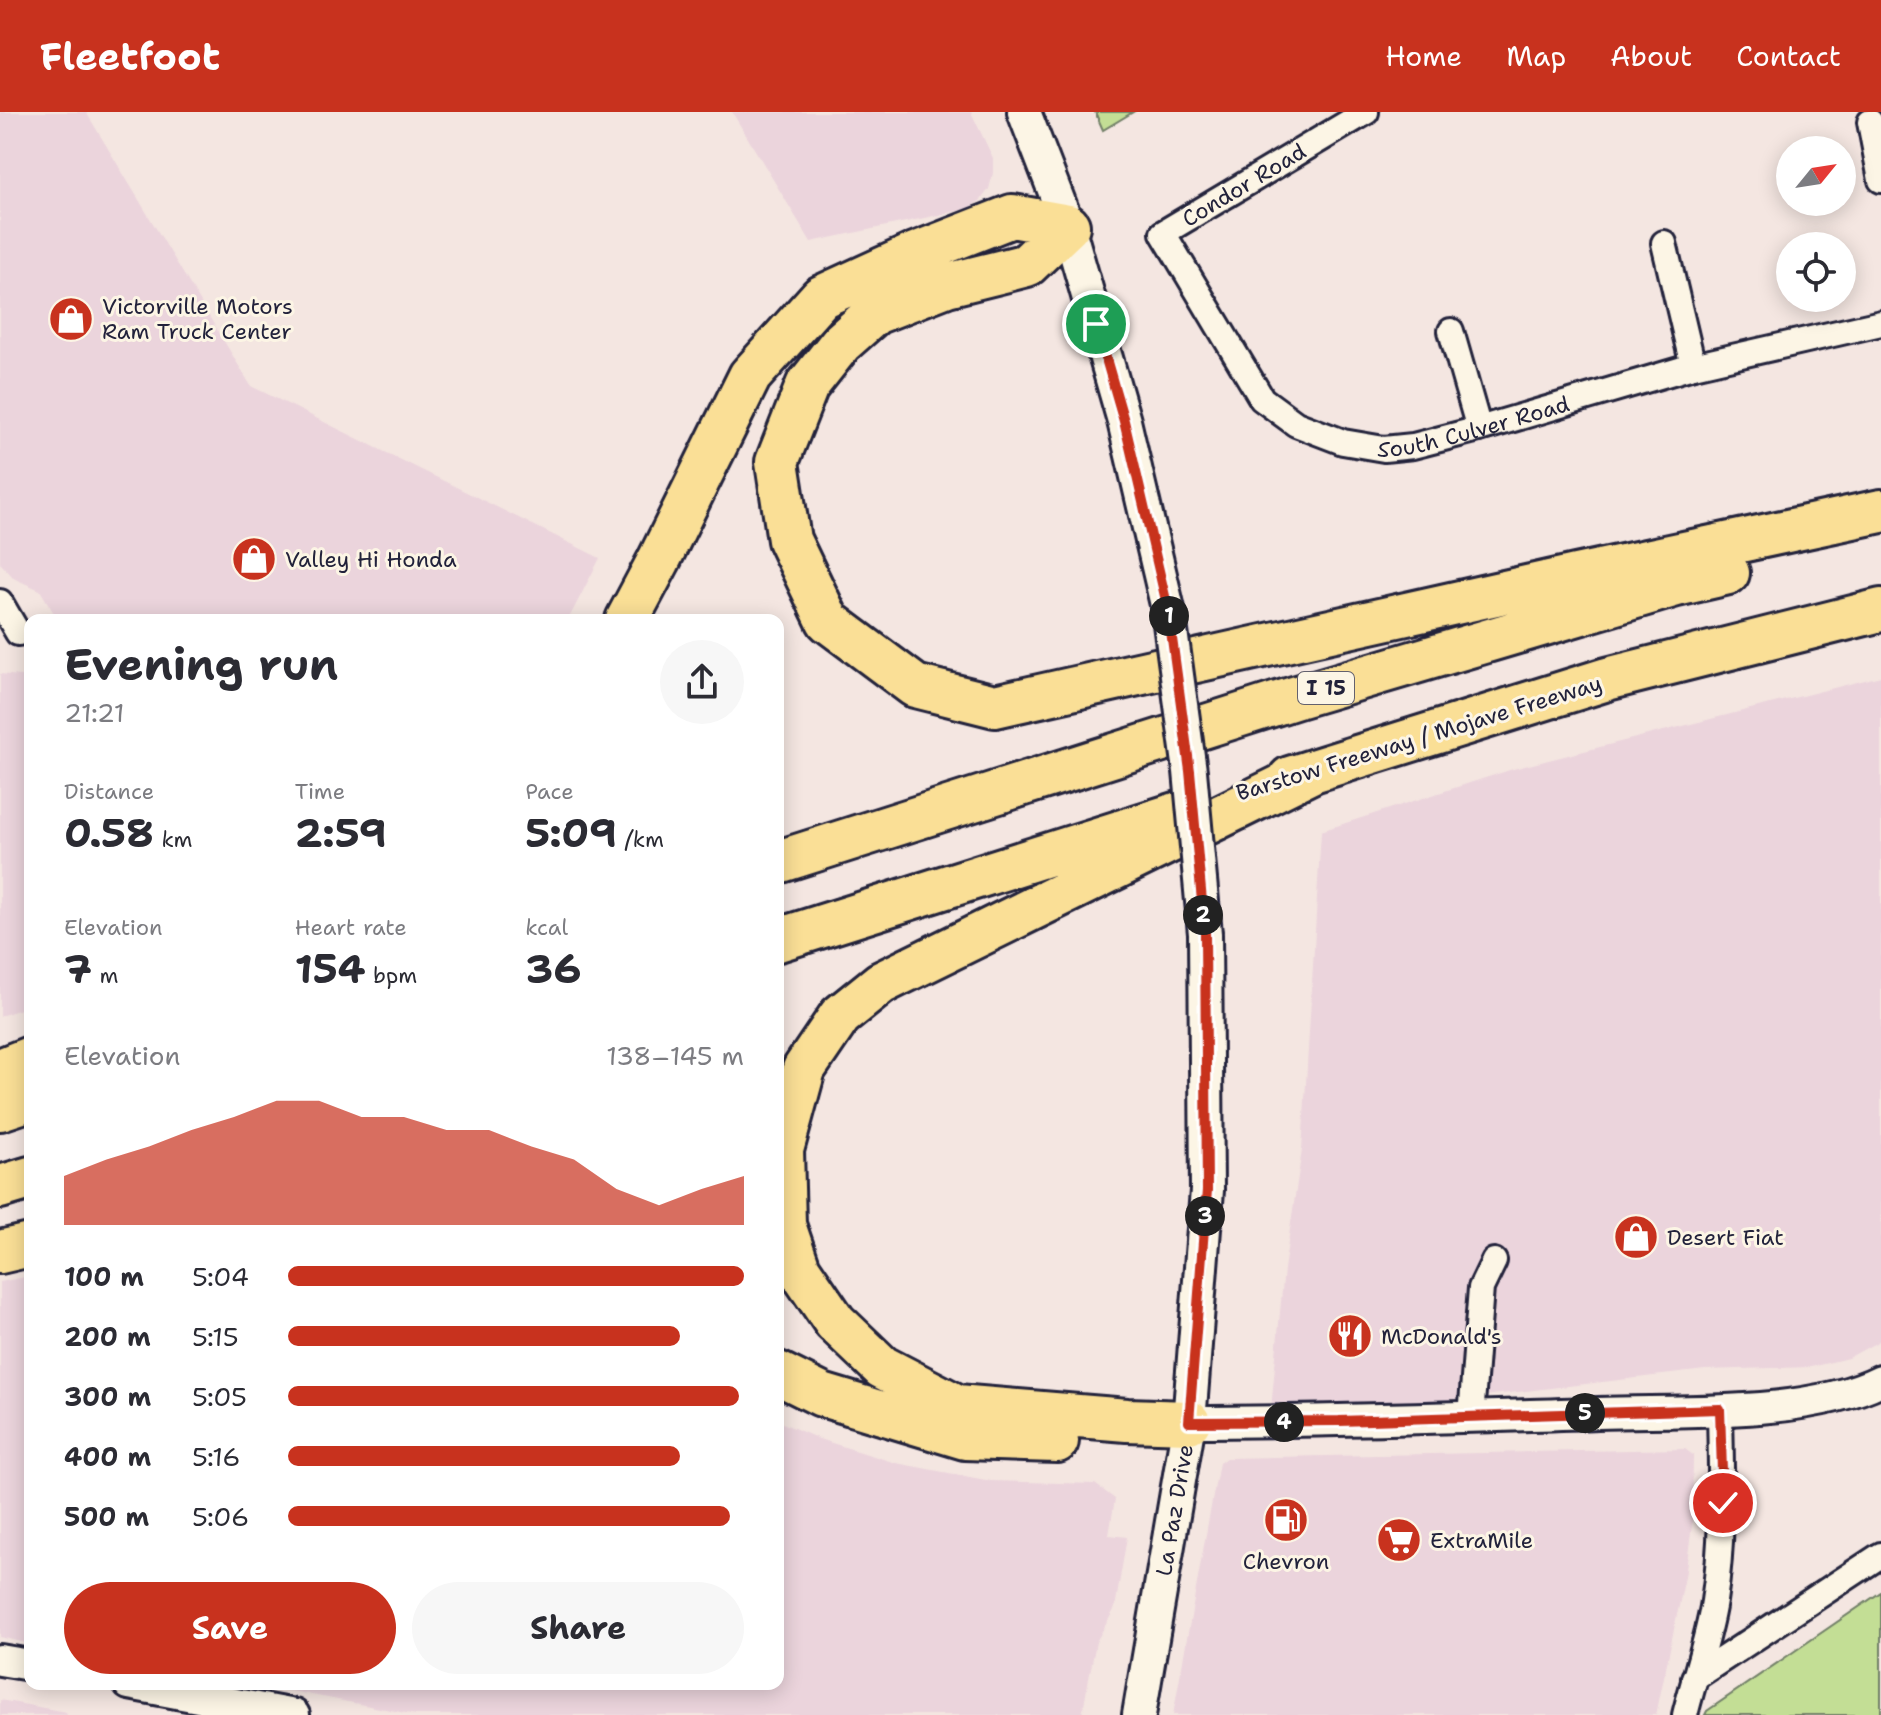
<!DOCTYPE html>
<html lang="en">
<head>
<meta charset="utf-8">
<style>
	:root { --surface:#fff; --page:#f7f7f7; --text:#2b2b33; --muted:#7c7c81; --accent:#c8321e }
	body { margin:0; font-family:"Shantell Sans",sans-serif; background:var(--page); color:var(--text); height:100vh; display:flex; flex-direction:column; font-size:30px; white-space:nowrap }
	* { box-sizing:border-box; margin:0 }
	p { font-size:26px; color:var(--muted) }
	.icon { flex:none; width:44px; height:44px; fill:none; stroke:currentColor; stroke-width:2; stroke-linecap:round; stroke-linejoin:round }
	.map { position:relative; flex:1; overflow:hidden }
	.sheet { position:absolute; left:24px; top:502px; width:760px; height:1076px; display:flex; flex-direction:column; background:var(--surface); border-radius:16px; box-shadow:0 4px 20px #0003 }
	.sheet>* { flex:none }
	.needle { width:52px; rotate:60deg }
	.fabs { position:absolute; left:1776px; top:24px; display:grid; gap:16px }
	.fabs a { display:grid; place-items:center; width:80px; height:80px; border-radius:50%; background:var(--surface); box-shadow:0 4px 20px #0003; font-size:40px }
	.pin { position:absolute; display:grid; place-items:center; width:68px; height:68px; color:#fff; margin:-34px; border:4px solid #fff; border-radius:50%; box-shadow:0 2px 8px #0007 }
	.km { position:absolute; width:40px; height:40px; margin:-20px; border-radius:50%; background:#222; color:#fff; font-size:22px; line-height:40px; text-align:center }
	.round { display:grid; place-items:center; flex:none; width:84px; height:84px; border-radius:42px; background:var(--page) }
	.headline { display:flex; align-items:center; justify-content:space-between; height:136px; padding:0 40px }
	h1 { font-size:44px; font-weight:700; line-height:60px }
	.metrics { display:grid; grid-template-columns:repeat(3,1fr); gap:12px; height:136px; padding:8px 40px }
	.metrics div { display:grid; align-content:center }
	.metrics b { font-size:40px; font-weight:700 }
	.metrics small { font-size:22px; font-weight:400 }
	.metrics p { font-size:22px }
	.chart { height:224px; padding:16px 40px }
	.chart p { display:flex; justify-content:space-between }
	.chart svg { width:100%; height:144px; margin-top:8px; fill:var(--accent); opacity:.7 }
	.action { display:flex; gap:16px; margin-top:auto; padding:16px 40px }
	.action a { flex:1; height:92px; border-radius:48px; background:var(--accent); color:#fff; font-size:32px; font-weight:700; line-height:92px; text-align:center }
	.action a+a { background:var(--page); color:var(--text) }
	ul { padding:0 40px; list-style:none; font-size:26px }
	li { display:grid; grid-template-columns:128px 96px 1fr; align-items:center; height:60px }
	li i { height:20px; border-radius:10px; background:var(--accent) }
	header { display:flex; align-items:center; gap:48px; box-sizing:border-box; height:112px; padding:0 40px; background:var(--accent); color:#fff }
	header strong { font-size:38px }
	nav { display:flex; gap:44px; margin-inline-start:auto; font-size:28px }
	.map>svg:first-child { display:block }
	.built { fill:#ebd4dc }
	.green { fill:#c3de95; stroke:#728068; stroke-width:2 }
	.lines { fill:none; stroke-linecap:round; stroke-linejoin:round }
	.minor-casing { stroke:#22223b; stroke-width:30 }
	.tertiary-casing { stroke:#22223b; stroke-width:36 }
	.secondary-casing { stroke:#22223b; stroke-width:38 }
	.motorway-casing { stroke:#22223b; stroke-width:48 }
	.minor { stroke:#fcf5e5; stroke-width:24 }
	.tertiary { stroke:#fcf5e5; stroke-width:30 }
	.secondary { stroke:#fcf5e5; stroke-width:32 }
	.motorway { stroke:#fadf96; stroke-width:42 }
	.secondary-bridge-casing { stroke:#22223b; stroke-width:38; stroke-linecap:butt }
	.secondary-bridge { stroke:#fcf5e5; stroke-width:32 }
	.route-casing { stroke:#fff; stroke-width:16 }
	.route { stroke:#c8321e; stroke-width:10 }
	.labels { text-anchor:middle; dominant-baseline:central; stroke-width:6; stroke-linejoin:round; paint-order:stroke }
	.shield { fill:#fcf5e5; stroke:#63616e; stroke-width:2 }
	.shield-label { font-size:20px; font-weight:bold; fill:#22223b }
	.street-label { font-size:22px; fill:#22223b; stroke:#fcf5e5 }
	.poi-label { font-size:22px; fill:#22223b; stroke:#fcf5e5; text-anchor:start }
</style>
</head>
<body>
<header>
<strong>Fleetfoot</strong>
<nav><a>Home</a><a>Map</a><a>About</a><a>Contact</a></nav>
</header>
<div class="map">
<svg width="1881" height="1603" viewBox="0 0 1881 1603">
	<rect width="100%" height="100%" fill="#f4e6e1"/>
	<filter id="ink" filterUnits="userSpaceOnUse"><feTurbulence type="fractalNoise" baseFrequency=".0125" numOctaves="2"/><feDisplacementMap in="SourceGraphic" scale="16" xChannelSelector="R" yChannelSelector="G"/><feConvolveMatrix kernelMatrix="1 2 1 2 8 2 1 2 1" color-interpolation-filters="sRGB"/></filter>
	<g filter="url(#ink)">
		<path class="built" d="M0,0H86L251,274L600,446L568,508H58L40,478L15,467L0,451Z
			M732,0H971L993,46V61L989,77L980,89L967,97L811,130Z
			M0,562L30,565V894L0,904Z
			M1881,564V1228L1848,1246L1811,1255L1705,1258L1450,1288L1271,1297L1284,1157L1302,1038L1321,719L1513,657Z
			M30,1164V1532L0,1525V1170Z
			M778,1309L819,1327L896,1351L991,1369L1095,1372L1115,1387L1109,1423L1127,1425L1115,1496L1096,1530L1082,1603H416L255,1572H778Z
			M1685,1337L1693,1343L1692,1414L1685,1465L1656,1603H1173L1219,1351L1226,1346Z
			M0,1588L66,1600L67,1603H0Z"/>
		<path class="green" d="M1095,0H1133L1103,18Z
			M1881,1480V1603H1705L1707,1599Z"/>
		<g class="lines">
			<g class="minor-casing">
				<g id="minor">
					<path id="s1" d="M1366,0L1163,121L1262,287L1296,312L1343,330L1384,337L1413,334L1479,317L1693,254L1881,211"/>
					<path d="M1870,10L1881,68"/>
					<path d="M1664,131L1693,254"/>
					<path d="M1451,219L1479,317"/>
					<path d="M0,490L18,521"/>
					<path d="M1471,1305L1481,1176L1494,1149"/>
					<path d="M1694,1566L1881,1443"/>
					<path d="M1685,1603C1694,1566 1708,1527 1714,1489C1724,1425 1721,1362 1720,1297"/>
				</g>
			</g>
			<g class="tertiary-casing">
				<path id="tertiary" d="M1189,1310C1326,1310 1462,1305 1598,1301C1682,1298 1807,1305 1881,1268
					M0,1548L30,1553
					M129,1572L294,1603"/>
			</g>
			<g class="secondary-casing">
				<g id="secondary">
					<path d="M1024,0L1068,114L1124,309L1168,497"/>
					<path id="s2" d="M1139,1603L1189,1310L1207,1078L1205,822"/>
				</g>
			</g>
			<g class="motorway-casing">
				<path id="motorway" d="M1068,114L1027,153L947,173L875,201L841,231L807,274L777,350L789,428L828,509L915,574L995,594L1576,464L1881,399
					M627,508L659,448L750,264L821,185L915,142L1012,104L1068,114
					M1290,666L1607,567L1881,498
					M778,750L1294,586L1676,473L1728,461
					M778,828L1189,698
					M0,958L30,946
					M0,997L30,987
					M0,1075L30,1066
					M0,1140L30,1133
					M778,1261L822,1283L965,1326L1057,1329
					M1189,1310L1127,1308L957,1294L882,1255L835,1210L799,1157L784,1113L782,1038L804,957L840,904L881,871L1315,658"/>
			</g>
			<use href="#minor" class="minor"/>
			<use href="#tertiary" class="tertiary"/>
			<use href="#secondary" class="secondary"/>
			<use href="#motorway" class="motorway"/>
			<g class="secondary-bridge-casing">
				<path id="secondary-bridge" d="M1168,497L1190,659L1205,822"/>
			</g>
			<use href="#secondary-bridge" class="secondary-bridge"/>
		</g>
	</g>
	<g class="lines" filter="url(#ink)">
		<g class="route-casing">
			<path id="route" d="M1096,212L1124,309L1168,497L1190,659L1205,822L1207,1078L1189,1310L1339,1309L1720,1297L1723,1391"/>
		</g>
		<use href="#route" class="route"/>
	</g>
	<defs>
		<g id="shop-disc" transform="scale(2.3)"><circle r="9.5" fill="#c8321e" stroke="#fcf5e5"/><path d="M-5-2.5h2.3a2.7 3.5 0 0 1 5.4 0H5L5.5 6h-11ZM-1.5-2.5h3a1.5 2.3 0 0 0-3 0Z" fill="#fff"/></g>
		<g id="restaurant-disc" transform="scale(2.3)"><circle r="9.5" fill="#c8321e" stroke="#fcf5e5"/><path d="M-5-6h1v4h1v-4h1v4h1v-4h1v5L-1.5 .5V6h-2V.5L-5-1ZM5-6V6H3V1.5H1.5Q1.5-4 5-6Z" fill="#fff"/></g>
		<g id="fuel-disc" transform="scale(2.3)"><circle r="9.5" fill="#c8321e" stroke="#fcf5e5"/><path d="M-5.5-6h7V0h2V4h1.3V-2.5L3-4.5l.8-.8L6-3V5H2.5V1h-1V6h-7ZM-4.2-4.7v3.2H.2V-4.7Z" fill="#fff"/></g>
		<g id="supermarket-disc" transform="scale(2.3)"><circle r="9.5" fill="#c8321e" stroke="#fcf5e5"/><path d="M-6-5.5h2.5l.6 2H6L4.5 2H-2.5L-4.4-4H-6ZM-1.5 3.2a1.3 1.3 0 1 0 .1 0ZM3 3.2a1.3 1.3 0 1 0 .1 0Z" fill="#fff"/></g>
	</defs>
	<g fill-rule="evenodd">
		<use href="#shop-disc" x="71" y="207"/>
		<use href="#shop-disc" x="254" y="447"/>
		<use href="#shop-disc" x="1636" y="1125"/>
		<use href="#restaurant-disc" x="1350" y="1224"/>
		<use href="#fuel-disc" x="1286" y="1408"/>
		<use href="#supermarket-disc" x="1399" y="1428"/>
	</g>
	<g class="labels">
		<rect class="shield" x="1298" y="560" width="56" height="32" rx="6"/>
		<g class="shield-label">
			<text x="1326" y="576">I 15</text>
		</g>
		<g class="street-label">
			<text transform="translate(1244 73) rotate(-31)">Condor Road</text>
			<text stroke="none"><textPath href="#s1" startOffset="656">South Culver Road</textPath></text>
			<text transform="translate(1419 626) rotate(-17)">Barstow Freeway / Mojave Freeway</text>
			<text stroke="none"><textPath href="#s2" startOffset="208">La Paz Drive</textPath></text>
		</g>
		<g class="poi-label">
			<text x="102" y="194">Victorville Motors<tspan x="102" dy="25">Ram Truck Center</tspan></text>
			<text x="285" y="447">Valley Hi Honda</text>
			<text x="1667" y="1125">Desert Fiat</text>
			<text x="1381" y="1224">McDonald's</text>
			<text x="1430" y="1428">ExtraMile</text>
			<text x="1286" y="1449" text-anchor="middle">Chevron</text>
		</g>
	</g>
</svg>
<div class="fabs">
<a><svg class="needle" viewBox="-14 -14 28 28"><path d="M0-13l5 13h-10z" fill="#e53935"/><path d="M0 13l5-13h-10z" fill="#7c7c81"/></svg></a>
<a><svg class="icon" aria-label="locate" viewBox="0 0 24 24"><circle cx="12" cy="12" r="6"/><path d="M12 2v4M12 18v4M2 12h4M18 12h4"/></svg></a>
</div>
<div class="pin" style="left:1096px;top:212px;background:#1e9e55"><svg class="icon" aria-label="arrive" viewBox="0 0 24 24"><path d="M6 21V4h12l-3 4 3 4H6"/></svg></div>
<div class="pin" style="left:1723px;top:1391px;background:#d93025"><svg class="icon" aria-label="check" viewBox="0 0 24 24"><path d="M5 12l5 5 9-10"/></svg></div>
<b class="km" style="left:1169px;top:504px">1</b>
<b class="km" style="left:1203px;top:803px">2</b>
<b class="km" style="left:1205px;top:1104px">3</b>
<b class="km" style="left:1284px;top:1310px">4</b>
<b class="km" style="left:1585px;top:1301px">5</b>
<section class="sheet">
<div class="headline"><div><h1>Evening run</h1><p>21:21</p></div><a class="round"><svg class="icon" aria-label="share" viewBox="0 0 24 24"><path d="M12 15V3M7 8l5-5 5 5M5 13v7h14v-7"/></svg></a></div>
<div class="metrics">
<div><p>Distance</p><b>0.58<small> km</small></b></div>
<div><p>Time</p><b>2:59</b></div>
<div><p>Pace</p><b>5:09<small> /km</small></b></div>
</div>
<div class="metrics">
<div><p>Elevation</p><b>7<small> m</small></b></div>
<div><p>Heart rate</p><b>154<small> bpm</small></b></div>
<div><p>kcal</p><b>36</b></div>
</div>
<div class="chart"><p><span>Elevation</span>138–145 m</p>
<svg viewBox="0 0 160 44" preserveAspectRatio="none"><path d="M0 44V29L10 24L20 20L30 15L40 11L50 6L60 6L70 11L80 11L90 15L100 15L110 20L120 24L130 33L140 38L150 33L160 29V44z"/></svg>
</div>
<ul>
<li><b>100 m</b>5:04<i style="width:100%"></i></li>
<li><b>200 m</b>5:15<i style="width:86%"></i></li>
<li><b>300 m</b>5:05<i style="width:99%"></i></li>
<li><b>400 m</b>5:16<i style="width:86%"></i></li>
<li><b>500 m</b>5:06<i style="width:97%"></i></li>
</ul>
<div class="action"><a>Save</a><a>Share</a></div>
</section>
</div>
</body>
</html>
